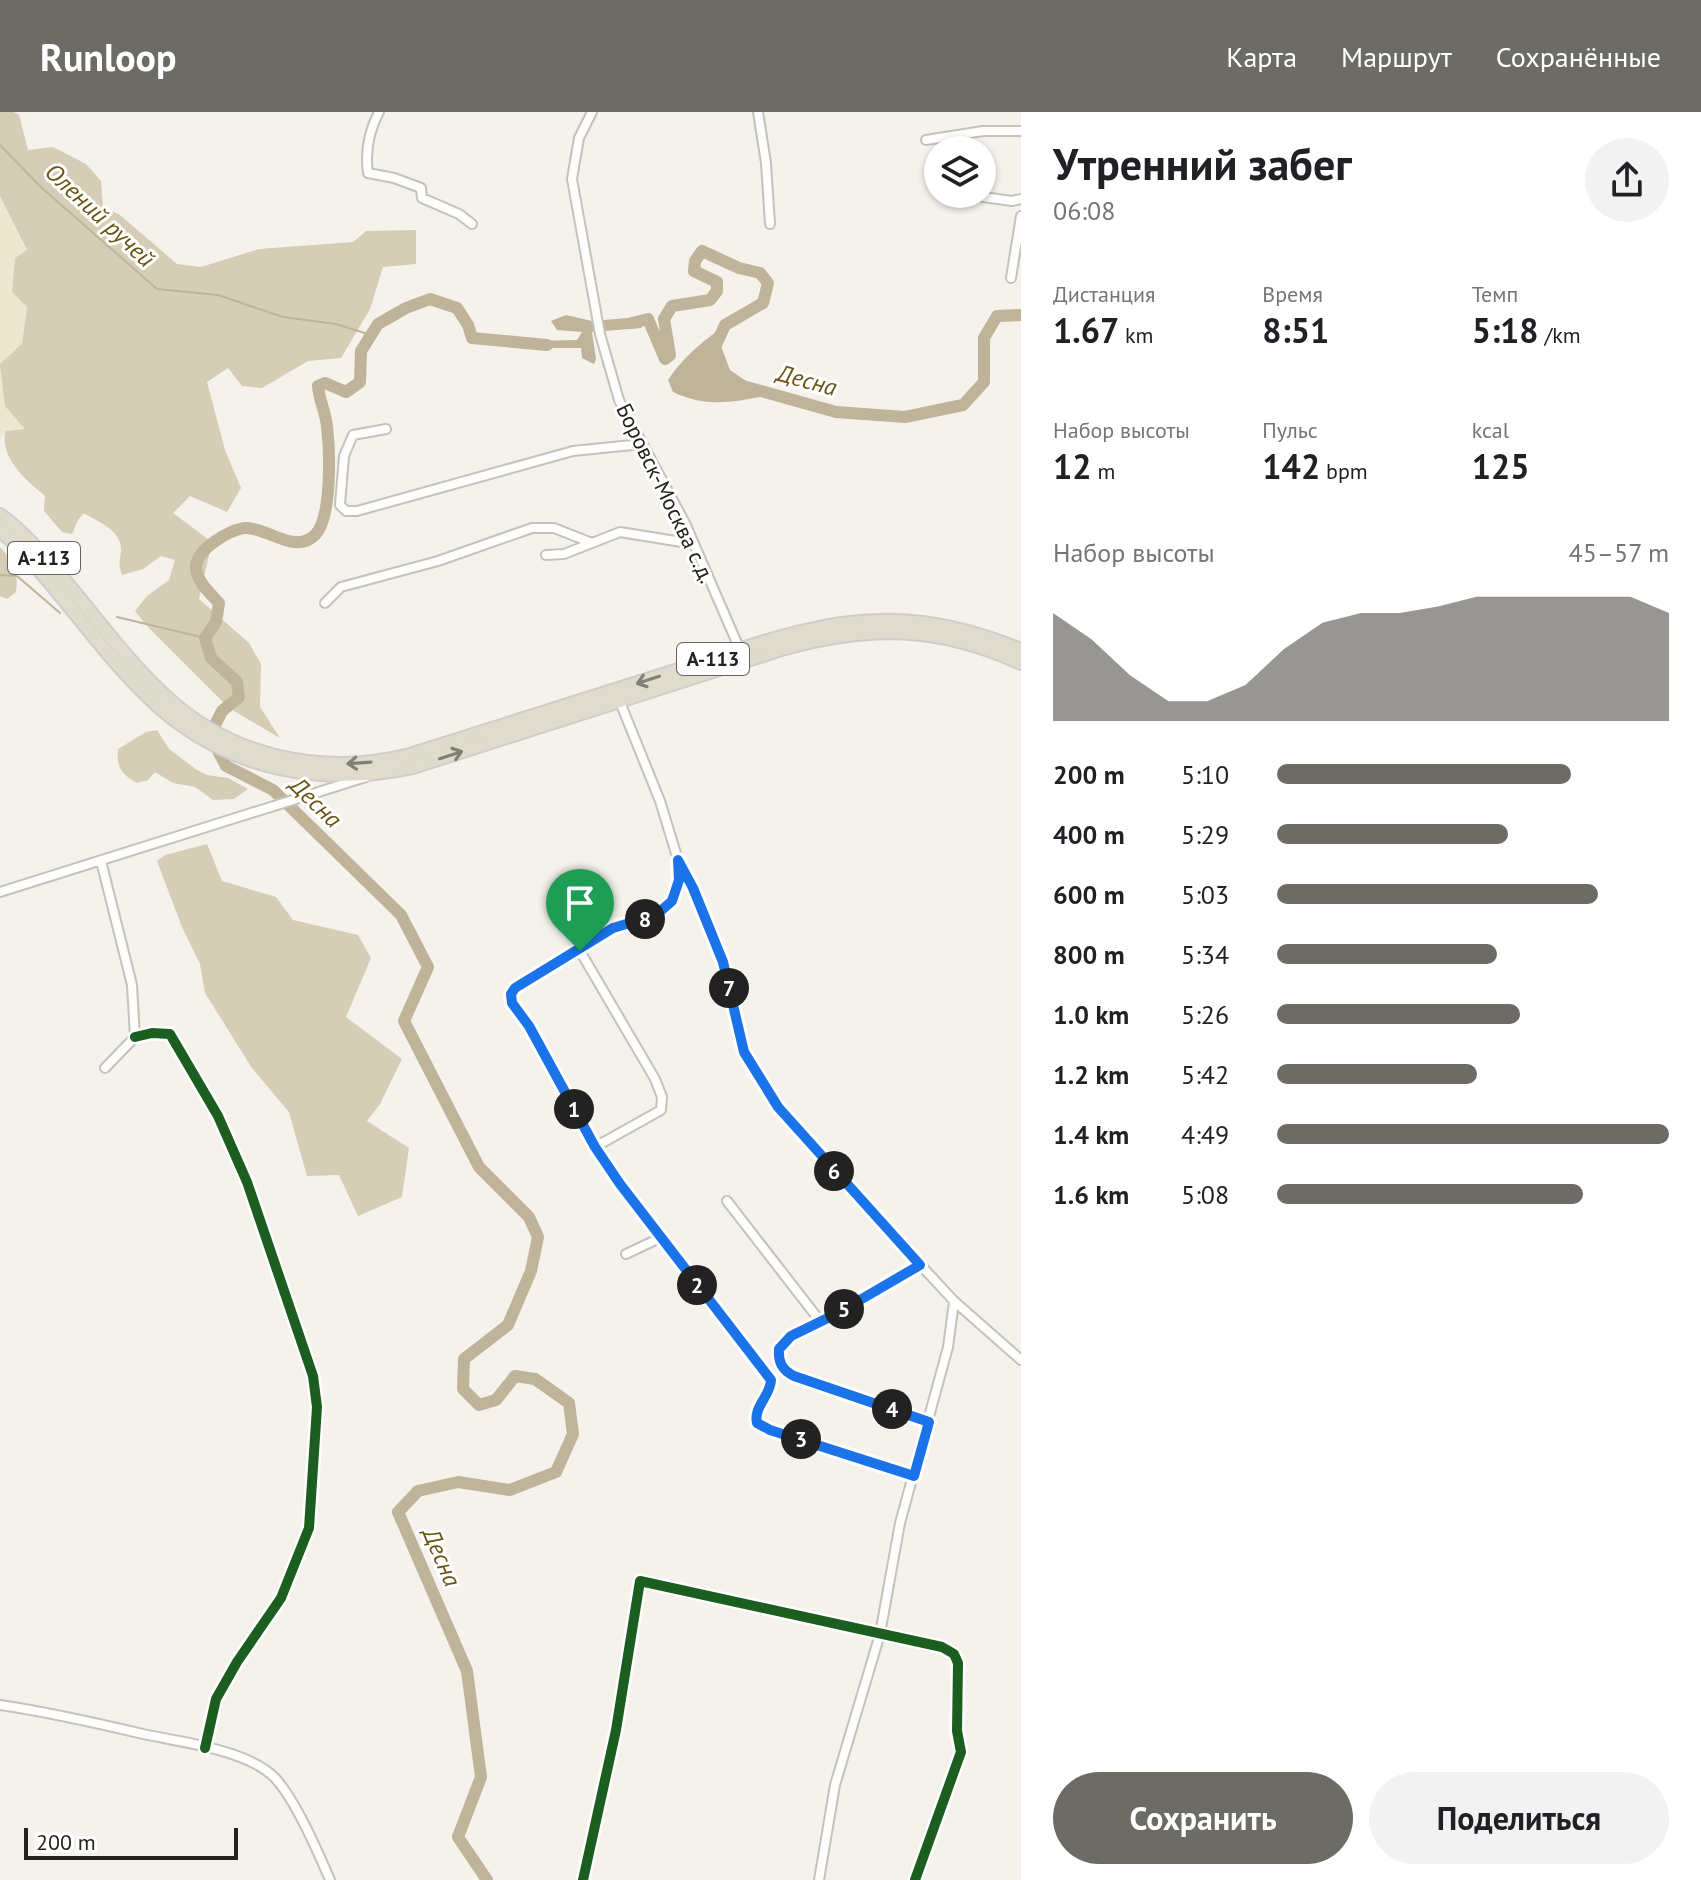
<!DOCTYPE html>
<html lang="ru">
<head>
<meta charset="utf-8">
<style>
	:root { --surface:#fff; --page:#f2f2f2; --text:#202124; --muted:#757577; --accent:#6c6b65 }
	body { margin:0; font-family:"PT Sans",sans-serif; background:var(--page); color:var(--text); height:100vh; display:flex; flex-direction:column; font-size:30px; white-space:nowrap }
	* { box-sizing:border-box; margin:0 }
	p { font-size:26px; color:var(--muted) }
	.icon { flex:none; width:44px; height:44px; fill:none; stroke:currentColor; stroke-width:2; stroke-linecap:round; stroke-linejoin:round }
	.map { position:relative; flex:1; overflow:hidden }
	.sheet { display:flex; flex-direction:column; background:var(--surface); width:680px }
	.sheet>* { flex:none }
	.fabs { position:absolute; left:924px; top:24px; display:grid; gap:16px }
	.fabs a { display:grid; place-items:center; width:72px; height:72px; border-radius:50%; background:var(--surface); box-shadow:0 2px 6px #0004; font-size:40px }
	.scale { position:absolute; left:24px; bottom:20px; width:214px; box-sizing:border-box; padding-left:8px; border:4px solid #23221d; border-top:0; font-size:22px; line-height:28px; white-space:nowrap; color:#23221d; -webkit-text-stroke:6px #fff; paint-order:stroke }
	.pin { position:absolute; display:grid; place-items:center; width:68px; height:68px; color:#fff; margin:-82px -34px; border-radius:50% 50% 50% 0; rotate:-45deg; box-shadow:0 0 8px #0007 }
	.pin .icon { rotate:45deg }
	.km { position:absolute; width:40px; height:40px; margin:-20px; border-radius:50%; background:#222; color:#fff; font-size:22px; line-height:40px; text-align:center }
	.round { display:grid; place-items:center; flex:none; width:84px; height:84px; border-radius:42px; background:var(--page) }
	.head { display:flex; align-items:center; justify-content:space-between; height:136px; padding:0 32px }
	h1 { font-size:44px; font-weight:800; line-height:60px }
	.metrics { display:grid; grid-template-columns:repeat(3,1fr); gap:12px; height:136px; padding:8px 32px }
	.metrics div { display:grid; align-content:center }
	.metrics b { font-size:34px; font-weight:800 }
	.metrics small { font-size:22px; font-weight:400 }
	.metrics p { font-size:22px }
	.chart { height:224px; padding:16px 32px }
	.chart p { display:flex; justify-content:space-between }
	.chart svg { width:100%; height:144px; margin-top:8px; fill:var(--accent); opacity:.7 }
	.button { display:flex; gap:16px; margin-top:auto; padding:16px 32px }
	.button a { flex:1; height:92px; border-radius:48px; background:var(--accent); color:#fff; font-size:32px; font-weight:800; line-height:92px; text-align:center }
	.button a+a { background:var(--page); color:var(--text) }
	ul { padding:0 32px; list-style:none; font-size:26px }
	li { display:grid; grid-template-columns:128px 96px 1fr; align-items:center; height:60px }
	li i { height:20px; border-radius:10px; background:var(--accent) }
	header { display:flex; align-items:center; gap:48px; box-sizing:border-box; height:112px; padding:0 40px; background:var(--accent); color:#fff }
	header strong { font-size:38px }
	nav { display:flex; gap:44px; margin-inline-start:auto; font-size:28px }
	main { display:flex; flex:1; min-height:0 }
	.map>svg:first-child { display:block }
	.green { fill:#eee6ce }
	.forest { fill:#d5cdb5 }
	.water { fill:#bfb499 }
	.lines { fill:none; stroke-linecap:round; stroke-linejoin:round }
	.stream { stroke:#bfb499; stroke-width:2 }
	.river { stroke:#bfb499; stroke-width:12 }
	.minor-casing { stroke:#c3c2bc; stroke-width:12 }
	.highway-casing { stroke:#cfcecb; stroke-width:16 }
	.minor { stroke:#fdfdfc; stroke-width:8 }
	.highway { stroke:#e0dccd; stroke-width:12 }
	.cycleway-casing { stroke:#fff; stroke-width:15 }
	.cycleway { stroke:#1b5e20; stroke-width:10 }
	.oneway { stroke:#827f75 }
	.route-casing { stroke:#fff; stroke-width:16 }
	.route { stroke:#1a73e8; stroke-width:10 }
	.labels { text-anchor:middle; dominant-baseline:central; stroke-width:6; stroke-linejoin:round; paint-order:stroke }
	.shield { fill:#fff; stroke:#656461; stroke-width:2 }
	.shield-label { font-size:20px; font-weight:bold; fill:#23221d }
	.street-label { font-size:22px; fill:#23221d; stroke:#fff }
	.water-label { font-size:24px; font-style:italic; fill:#685414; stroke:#fff }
</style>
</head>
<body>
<header>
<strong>Runloop</strong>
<nav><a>Карта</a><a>Маршрут</a><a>Сохранённые</a></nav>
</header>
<main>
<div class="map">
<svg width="1021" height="1768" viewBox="0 0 1021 1768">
	<rect width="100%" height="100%" fill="#f4f2eb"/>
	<path class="green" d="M0,84L27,139L15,146L12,179L27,195L22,232L25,317L5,319L0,327Z"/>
	<path class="forest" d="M0,0H14L19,3L28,38L53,35L86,52L101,69L103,95L120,103L177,152L201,155L259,137L353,130L366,119L416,118V152L383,155L370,197L341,246L308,249L262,276L242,274L228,256L207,270L225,338L241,376L227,400L190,384L173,401L212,430L199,487L249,531L261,552L260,595L280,626L229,596L147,514L135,499L147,484L169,468L175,448L161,444L143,457L122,463C117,447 121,450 121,437C121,418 98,410 84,401L78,408L72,422L62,420L44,399L45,384C27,369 0,347 5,319L25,317L5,294L0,252L22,232L27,195L12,180L15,146L27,138L0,84Z
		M0,435C13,448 19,462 16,480L7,487L0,484Z
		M157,618L169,637L197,658L207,663L228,666L248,677L234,687L213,688L195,675L173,671L155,660L148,668L137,671C122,663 116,655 118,637L146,620Z
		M207,732L222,769L276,785L293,808L358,823L371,846L346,905L402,947L380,992L367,1009L409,1036L402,1085L358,1104L339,1063L307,1064L289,1000L252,956L205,881L200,852L182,815L157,749L165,743Z"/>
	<path class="water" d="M566,203L592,209L640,205L648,207L641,216L592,220L596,247L594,252L582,246L581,236H536L530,232L533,229L577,228L582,220L557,218L551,209Z
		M727,212L715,235L725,262L743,274L773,283C735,289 709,297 673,280L668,268C684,244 704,228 727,212Z"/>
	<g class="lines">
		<path class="stream" d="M0,33L42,76L157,177L218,183L283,205L336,212L371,223
			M0,463L17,464L60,501
			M117,505L205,526"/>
		<path class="river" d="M632,211L648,207L665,247L670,243L664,207L672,194L710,188L717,179V170L694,159L695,149L702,139L739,156L760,161L768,171L763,191L725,213L715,235L725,262L743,274L836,300L905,305L963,293L984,270V226L997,204L1021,203
			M487,1768L458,1725L481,1665L467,1559L398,1400L418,1379L458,1370L510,1378L556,1360L573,1322L569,1291L535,1267L515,1264L496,1288L479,1293L463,1277L464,1247L508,1213L531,1159L538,1125L529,1105L479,1055L404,909L428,855L401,803L273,678L226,654L218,639L215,613L222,599L239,585L237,570L211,546L205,526L216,510L219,491C211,482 197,470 196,456C195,438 230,417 245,416C267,415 295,443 315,423C332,406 330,339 327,315C326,301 319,288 318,274L325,271L346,280L360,270L361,239L378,212L406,196L430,187L457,196L468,213L472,226L547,233"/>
		<g class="minor-casing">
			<path id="minor" d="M379,0C369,19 365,40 368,61L394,66L421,76L422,86L459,102L472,112
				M592,0L579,26L572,67L600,222L619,288L685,411L740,538
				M758,0L766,51L770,112
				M926,28L983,19H1021
				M949,83L976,84L1012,89L1021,87
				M1011,166L1021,104
				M386,317L353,323L344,344L340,393L346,399H357L573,339L642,332
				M546,443L564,442L620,420L694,432
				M325,491L341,475L438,449L532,416H554L592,431
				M620,590L660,689L678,748L693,776L723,850L744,940L778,995L849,1076L954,1189L1021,1248
				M678,748L679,768L672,789L656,803L613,816L515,876L511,882L512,891L529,914L595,1035L620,1072L771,1268C771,1283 753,1295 757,1311L770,1318L914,1364
				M101,749L132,873L135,925L105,956
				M0,780L366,665
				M580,839L655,967L662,985L661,998L595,1035
				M135,925L152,921L170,922L218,1004L247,1070L313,1264L317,1295L309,1416L281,1486L237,1550L216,1587L205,1636
				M727,1089L820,1209
				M626,1142L662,1125
				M920,1153C892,1169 865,1186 837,1201C820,1210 793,1216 782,1233C775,1243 780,1252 788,1261L929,1310
				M0,1593C48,1600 96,1611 143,1622C181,1630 248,1638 275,1666C294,1686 319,1742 330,1768
				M583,1768L616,1618L640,1469L942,1535L954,1542L958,1551L957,1619L961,1640L915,1768
				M819,1768L835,1673L880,1522L900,1411L948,1235L954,1190"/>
		</g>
		<g class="highway-casing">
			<path id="highway" d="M0,403C32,426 63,467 88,497C112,527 136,557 165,584C231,646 323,665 410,643C495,616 581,589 666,562C741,538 817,506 897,509C940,510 981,522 1021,538
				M0,418C59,471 99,541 158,594C229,657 322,675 413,655L785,536C871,512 939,514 1021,551"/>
		</g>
		<use href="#minor" class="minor"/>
		<use href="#highway" class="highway"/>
		<g class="cycleway-casing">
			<path id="cycleway" d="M678,748L679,768L672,789L656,803L613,816L515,876L511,882L512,891L529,914L595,1035L620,1072L771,1268C771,1283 753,1295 757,1311L770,1318L914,1364
				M135,925L152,921L170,922L218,1004L247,1070L313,1264L317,1295L309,1416L281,1486L237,1550L216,1587L205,1636
				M583,1768L616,1618L640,1469L942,1535L954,1542L958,1551L957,1619L961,1640L915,1768"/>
		</g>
		<use href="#cycleway" class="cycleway"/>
	</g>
	<defs><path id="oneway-shaft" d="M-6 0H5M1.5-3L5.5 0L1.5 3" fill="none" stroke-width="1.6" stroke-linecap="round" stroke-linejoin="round" transform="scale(2)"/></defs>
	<g class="oneway">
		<use href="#oneway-shaft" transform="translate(648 568) rotate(162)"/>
		<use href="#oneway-shaft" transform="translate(451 643) rotate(-18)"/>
		<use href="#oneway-shaft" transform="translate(359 651) rotate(176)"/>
	</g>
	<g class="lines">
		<g class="route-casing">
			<path id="route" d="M678,748L693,776L723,850L744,940L778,995L920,1153L836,1202L791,1224L779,1237C778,1250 782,1258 794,1264L929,1310L914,1364L770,1318L757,1311C753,1295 771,1283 771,1268L620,1072L595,1035L529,914L512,891L511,882L515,876L613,816L656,803L672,789L679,768Z"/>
		</g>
		<use href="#route" class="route"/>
	</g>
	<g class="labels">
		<g class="shield">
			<rect x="8" y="430" width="72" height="32" rx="6"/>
			<rect x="677" y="531" width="72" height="32" rx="6"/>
		</g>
		<g class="shield-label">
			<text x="44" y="446">А-113</text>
			<text x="713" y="547">А-113</text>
		</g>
		<g class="street-label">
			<text transform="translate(666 381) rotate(64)">Боровск-Москва с.д.</text>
		</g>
		<g class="water-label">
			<text transform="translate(100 103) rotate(43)">Олений ручей</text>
			<text transform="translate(807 268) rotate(15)">Десна</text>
			<text transform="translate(316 690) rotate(44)">Десна</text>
			<text transform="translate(442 1445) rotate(67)">Десна</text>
		</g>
	</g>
</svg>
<div class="fabs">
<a><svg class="icon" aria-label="layers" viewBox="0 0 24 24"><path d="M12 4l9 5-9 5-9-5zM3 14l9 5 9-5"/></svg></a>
</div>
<div class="scale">200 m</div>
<div class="pin" style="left:580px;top:839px;background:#1e9e55"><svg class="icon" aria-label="arrive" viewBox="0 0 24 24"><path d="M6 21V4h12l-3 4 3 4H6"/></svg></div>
<b class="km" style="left:574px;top:997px">1</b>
<b class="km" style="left:697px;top:1173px">2</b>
<b class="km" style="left:801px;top:1327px">3</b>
<b class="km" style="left:892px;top:1297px">4</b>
<b class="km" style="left:844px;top:1197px">5</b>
<b class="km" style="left:834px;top:1059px">6</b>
<b class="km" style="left:729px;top:876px">7</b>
<b class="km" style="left:645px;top:807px">8</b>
</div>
<section class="sheet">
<div class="head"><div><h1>Утренний забег</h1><p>06:08</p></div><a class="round"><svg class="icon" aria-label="share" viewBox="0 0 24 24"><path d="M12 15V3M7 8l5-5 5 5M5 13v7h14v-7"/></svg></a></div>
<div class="metrics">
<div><p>Дистанция</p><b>1.67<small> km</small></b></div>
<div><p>Время</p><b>8:51</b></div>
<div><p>Темп</p><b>5:18<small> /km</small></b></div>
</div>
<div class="metrics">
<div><p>Набор высоты</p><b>12<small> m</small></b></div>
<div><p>Пульс</p><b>142<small> bpm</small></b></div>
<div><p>kcal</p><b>125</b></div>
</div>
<div class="chart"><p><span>Набор высоты</span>45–57 m</p>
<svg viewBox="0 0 160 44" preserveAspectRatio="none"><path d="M0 44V11L10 19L20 30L30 38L40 38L50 33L60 22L70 14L80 11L90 11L100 9L110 6L120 6L130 6L140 6L150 6L160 11V44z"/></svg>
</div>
<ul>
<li><b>200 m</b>5:10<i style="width:75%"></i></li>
<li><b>400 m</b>5:29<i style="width:59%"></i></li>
<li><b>600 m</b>5:03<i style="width:82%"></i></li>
<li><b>800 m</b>5:34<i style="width:56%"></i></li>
<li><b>1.0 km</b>5:26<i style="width:62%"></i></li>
<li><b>1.2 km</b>5:42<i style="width:51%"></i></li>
<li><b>1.4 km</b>4:49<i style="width:100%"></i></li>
<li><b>1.6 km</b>5:08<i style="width:78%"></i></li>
</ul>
<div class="button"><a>Сохранить</a><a>Поделиться</a></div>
</section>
</main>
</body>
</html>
